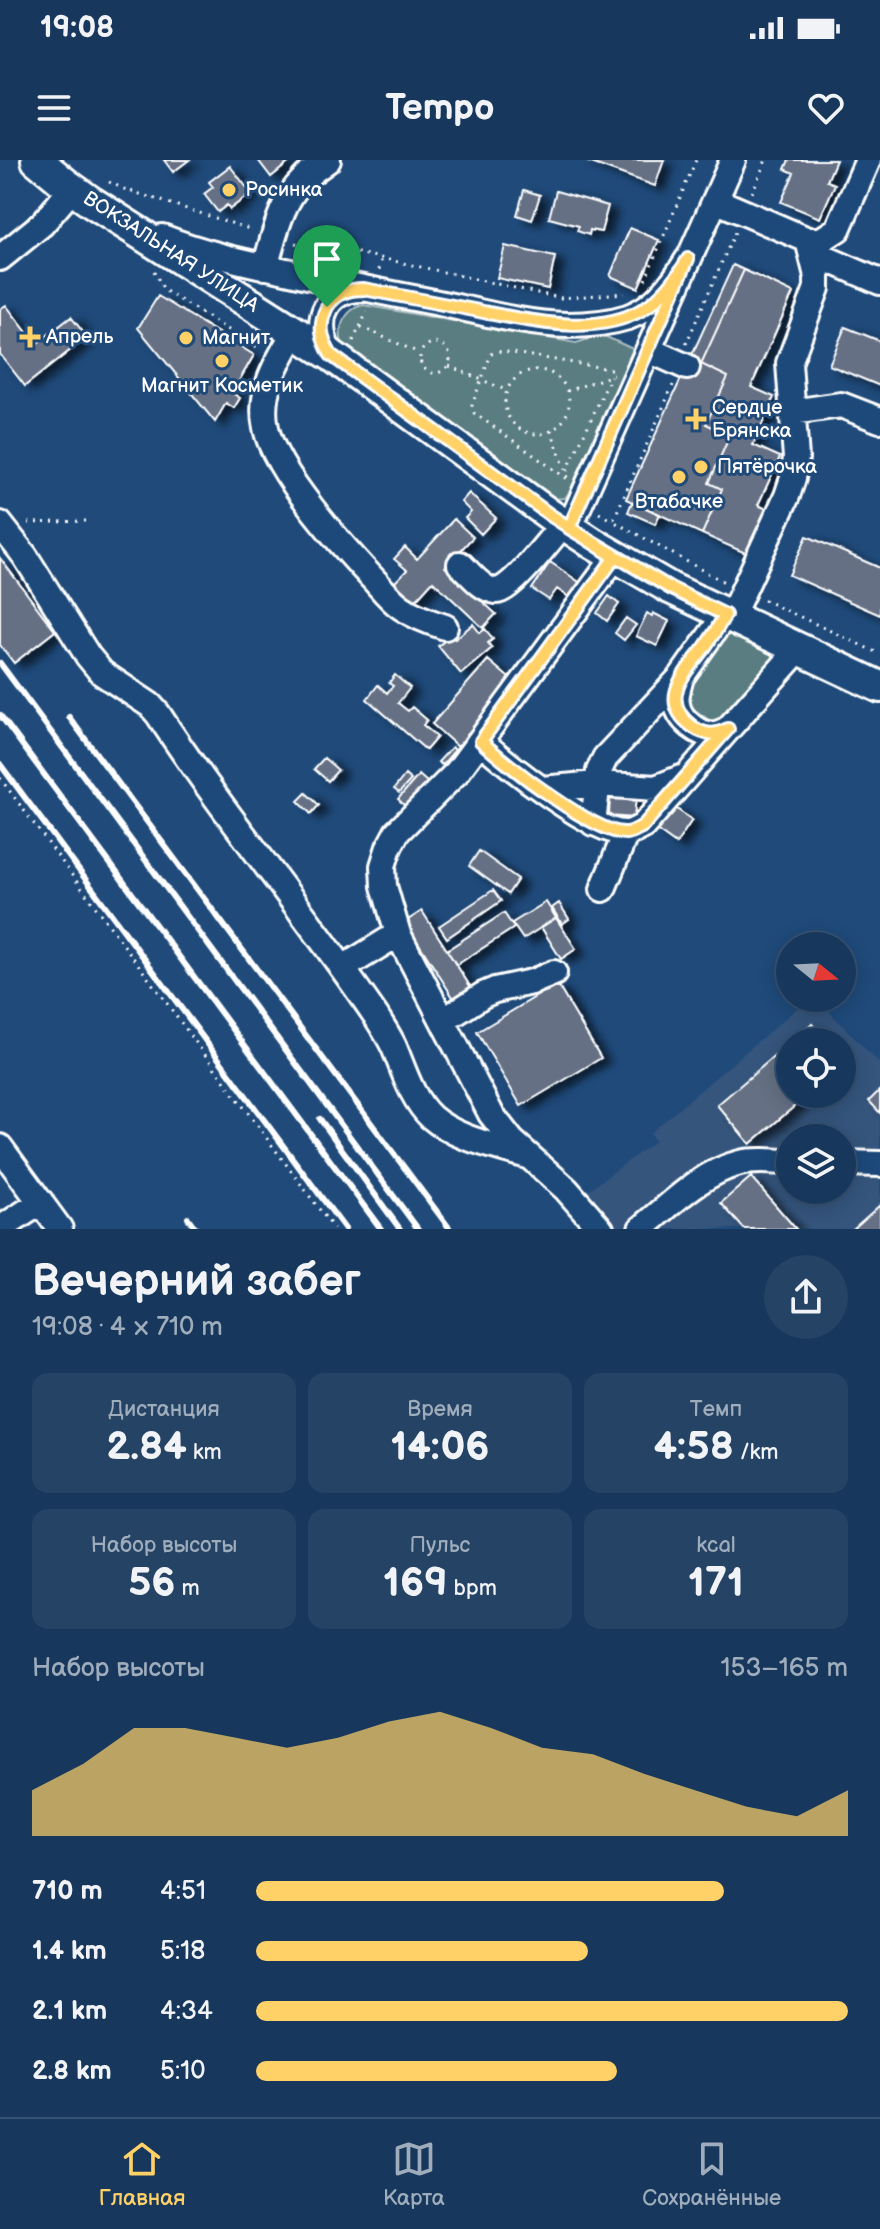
<!DOCTYPE html>
<html lang="ru">
<head>
<meta charset="utf-8">
<style>
	:root { --surface:#17385c; --page:#244365; --text:#f1f3f6; --muted:#9eacbb; --line:#365272; --accent:#ffd166 }
	body { margin:0; font-family:"Balsamiq Sans",sans-serif; background:var(--page); color:var(--text); height:100vh; display:flex; flex-direction:column; font-size:30px; white-space:nowrap }
	* { box-sizing:border-box; margin:0 }
	p { font-size:26px; color:var(--muted) }
	.icon { flex:none; width:44px; height:44px; fill:none; stroke:currentColor; stroke-width:2; stroke-linecap:round; stroke-linejoin:round }
	.map { position:relative; height:1069px; overflow:hidden }
	.panel { display:flex; flex-direction:column; background:var(--surface); flex:1 }
	.panel>* { flex:none }
	.needle { width:52px; rotate:108deg }
	.tools { position:absolute; left:776px; top:772px; display:grid; gap:16px }
	.tools a { display:grid; place-items:center; width:80px; height:80px; border-radius:50%; background:var(--surface); box-shadow:0 4px 20px #0003,0 0 0 2px var(--line); font-size:40px }
	.pin { position:absolute; display:grid; place-items:center; width:68px; height:68px; color:#fff; margin:-82px -34px; border-radius:50% 50% 50% 0; rotate:-45deg; box-shadow:0 0 8px #0007 }
	.pin .icon { rotate:45deg }
	.round { display:grid; place-items:center; flex:none; width:84px; height:84px; border-radius:42px; background:var(--page) }
	.summary { display:flex; align-items:center; justify-content:space-between; height:136px; padding:0 32px }
	h1 { font-size:44px; font-weight:700; line-height:60px }
	.stats { display:grid; grid-template-columns:repeat(3,1fr); gap:12px; height:136px; padding:8px 32px }
	.stats div { display:grid; align-content:center; border-radius:16px; background:var(--page); text-align:center }
	.stats b { font-size:40px; font-weight:700 }
	.stats small { font-size:22px; font-weight:400 }
	.stats p { font-size:22px }
	.chart { height:224px; padding:16px 32px }
	.chart p { display:flex; justify-content:space-between }
	.chart svg { width:100%; height:144px; margin-top:8px; fill:var(--accent); opacity:.7 }
	ul { padding:0 32px; list-style:none; font-size:26px }
	li { display:grid; grid-template-columns:128px 96px 1fr; align-items:center; height:60px }
	li i { height:20px; border-radius:10px; background:var(--accent) }
	.status { display:flex; justify-content:space-between; align-items:center; height:56px; padding:0 40px; background:var(--surface); direction:ltr }
	.status svg { height:22px; fill:currentColor }
	header { display:flex; justify-content:space-between; align-items:center; height:104px; padding:0 32px; background:var(--surface); font-size:36px; font-weight:700 }
	.dock { display:flex; justify-content:space-around; align-items:center; height:112px; border-top:2px solid var(--line); background:var(--surface); font-size:22px; color:var(--muted) }
	.dock a { display:grid; justify-items:center; gap:4px }
	.dock .selected { color:var(--accent) }
	.map>svg:first-child { display:block }
	.built { fill:#34557d; fill-rule:evenodd }
	.green { fill:#5a7d82; stroke:#acbec0; stroke-width:2 }
	.building { fill:#657084; stroke:#fff; stroke-width:2; filter:url(#shadow) }
	.lines { fill:none; stroke-linecap:round; stroke-linejoin:round }
	.minor-casing { stroke:#fff; stroke-width:30 }
	.major-casing { stroke:#fff; stroke-width:36 }
	.path { stroke:#fff; stroke-width:3; stroke-dasharray:2 6; stroke-linecap:butt }
	.minor { stroke:#1f4a7a; stroke-width:24 }
	.major { stroke:#1f4a7a; stroke-width:30 }
	.rail { stroke:#fff; stroke-width:6 }
	.route-casing { stroke:#fff; stroke-width:16 }
	.route { stroke:#ffd166; stroke-width:10 }
	.poi-dot { fill:#ffd166; stroke:#1f4a7a; stroke-width:3 }
	.labels { text-anchor:middle; dominant-baseline:central; stroke-width:6; stroke-linejoin:round; paint-order:stroke }
	.poi-label { font-size:20px; fill:#fff; stroke:#1f4a7a; text-anchor:start }
	.street-label { font-size:20px; fill:#fff; stroke:#1f4a7a }
</style>
</head>
<body>
<div class="status"><b>19:08</b><svg viewBox="0 0 49 12"><path d="M0 12V9h3v3zM5 12V6h3v6zM10 12V3h3v9zM15 12V0h3v12zM26 1h20v11H26zM47 4h2v5h-2z"/></svg></div>
<header><svg class="icon" aria-label="menu" viewBox="0 0 24 24"><path d="M4 6h16M4 12h16M4 18h16"/></svg>Tempo<svg class="icon" aria-label="heart" viewBox="0 0 24 24"><path d="M12 20l-8-8c-3-5 5-10 8-4 3-6 11-1 8 4z"/></svg></header>
<div class="map">
<svg width="880" height="1069" viewBox="0 0 880 1069">
	<defs>
		<filter id="shadow"><feDropShadow dx="9" dy="5" stdDeviation="4" flood-color="#0009"/></filter>
	</defs>
	<rect width="100%" height="100%" fill="#1f4a7a"/>
	<filter id="ink" filterUnits="userSpaceOnUse"><feTurbulence type="fractalNoise" baseFrequency=".0125" numOctaves="2"/><feDisplacementMap in="SourceGraphic" scale="16" xChannelSelector="R" yChannelSelector="G"/><feConvolveMatrix kernelMatrix="1 2 1 2 8 2 1 2 1" color-interpolation-filters="sRGB"/></filter>
	<g filter="url(#ink)">
		<path class="built" d="M809,838H816L880,904V1069H584L566,1047L655,981L650,973ZM790,882H842V934H790ZM790,978H842V1030H790Z"/>
		<path class="green" d="M363,145L576,183L602,175L633,189L570,331L565,338L553,339L342,183C337,166 346,149 363,145Z
			M732,472L771,491L774,497L773,505L725,559L713,563L687,544C684,528 717,478 732,472Z"/>
		<path class="building" d="M164,0H189L173,12Z
			M258,0H292L271,17Z
			M583,0H664L655,26Z
			M789,0H836L827,21L835,24L820,58L781,42L794,13L785,9Z
			M230,6L251,33L230,49L227,45L218,52L204,34L213,27L209,22Z
			M524,30L540,35L532,60L517,55Z
			M556,31L608,46L601,72L590,70L589,75L577,71L579,66L549,58Z
			M630,68L659,80L638,128L610,116Z
			M505,86L555,97L548,129L497,118Z
			M733,105L744,110L701,204L728,217L706,264L730,275L709,323L722,329L702,374L626,339Z
			M744,110L793,133L751,227L774,237L753,285L780,297L758,345L771,351L750,395L702,374L722,329L709,323L730,275L706,264L728,217L701,204Z
			M158,136L254,195L232,233L240,238L234,248L226,243L215,262L138,168Z
			M6,145L36,184L71,157L87,177L25,226L0,194V149Z
			M845,167L880,181V226L829,205Z
			M469,333L496,358L481,374L465,358L471,352L461,342Z
			M632,342L660,354L655,364L628,352Z
			M454,359L473,377L445,407L496,454L483,468L433,421L413,443L393,424L407,410L394,399L405,387L417,399Z
			M807,376L880,408V455L789,415Z
			M0,398L55,471L14,503L0,485Z
			M550,402L582,424L572,439L557,429L549,440L532,429Z
			M609,436L619,444L607,461L597,453Z
			M647,453L652,456L653,453L669,461L657,486L636,476Z
			M626,458L636,465L624,480L615,473Z
			M473,464L480,473L485,469L493,479L488,483L492,488L461,514L438,486L452,475L455,479Z
			M488,500L515,523L458,587L432,564Z
			M395,515L410,528L398,543L408,551L412,547L427,560L423,565L437,577L426,590L367,539L378,525L387,533L393,526L389,523Z
			M452,587L455,590L442,605L438,602Z
			M324,598L338,610L328,621L314,609Z
			M405,615L411,620L399,633L394,629Z
			M419,615L427,622L405,646L398,639Z
			M306,633L319,645L311,654L298,641Z
			M610,635L636,636L634,658L609,656Z
			M671,645L692,660L676,684L655,669Z
			M479,691L518,719L508,734L469,706Z
			M493,730L501,741L447,778L439,766Z
			M546,742L556,758L523,779L512,763Z
			M559,743L569,759L562,764L552,748Z
			M422,751L475,834L458,845L405,762Z
			M504,753L514,768L456,805L447,790Z
			M556,758L576,789L561,799L541,767Z
			M557,824L601,898L521,946L477,872Z
			M812,864L827,882H791Z
			M790,883V934H809L750,984L717,945Z
			M880,930V953L869,941Z
			M751,1017L796,1069H744L721,1043Z
			M880,1045V1069H853Z"/>
		<g class="lines">
			<g class="minor-casing">
				<path id="minor" d="M715,40L808,80H821L838,69L868,0
					M162,77C202,93 244,102 286,111C333,122 381,132 429,141C474,150 521,164 567,165C587,165 609,163 628,157C656,147 673,123 688,99
					M811,92L880,122
					M0,98L42,64L72,29
					M265,107C274,78 280,42 303,20C310,12 320,6 328,0
					M295,172C277,202 258,231 266,268C275,312 344,388 375,421C383,430 391,440 401,447C415,457 429,462 445,467
					M649,190L687,207
					M331,195C313,165 322,129 362,129
					M792,252L841,245L880,260
					M0,364L25,396L88,496L102,513L150,545L158,554C226,658 306,753 376,856C382,866 389,876 394,887C404,911 412,939 431,957C456,979 496,986 527,996
					M569,368L733,0
					M460,404C470,413 482,430 496,431C510,432 552,377 563,364
					M731,457L787,336L793,318L796,298L789,203L817,128V116L808,80
					M681,517C679,526 675,535 677,544C679,559 699,577 716,574C717,574 727,570 728,569L799,489
					M481,581C504,603 596,675 626,673C632,673 637,669 643,666L728,569
					M542,629L597,624L656,628L681,618
					M593,663L599,611L605,598L681,517L725,455
					M603,729L626,673
					M343,808L398,774
					M443,861L483,835L495,830L532,822L554,813
					M0,987L60,1069
					M842,1003L880,1004
					M0,1069L41,1042
					M601,1069L566,1029L512,981L491,954L398,774L384,726L383,706L389,687L397,672L457,612L615,397
					M641,1069C670,1045 702,1012 740,1003C756,999 774,1002 790,1002"/>
			</g>
			<g class="major-casing">
				<path id="major" d="M37,0L66,24L91,42L331,195L550,355L594,384L670,428L880,527"/>
			</g>
			<path class="path" d="M109,22L124,29L253,70
				M752,33L766,0
				M295,83L337,96L358,93L560,138L624,133
				M379,110L382,98
				M154,111L164,130L261,190
				M645,120L696,0
				M361,167L419,193
				M353,181L367,152
				M420 198a15 15 0 1 1 30 0a15 15 0 1 1-30 0Z
				M686,184L736,70
				M449,206L508,231
				M505 242a32 32 0 1 1 64 0a32 32 0 1 1-64 0Z
				M673,225L613,361L724,422
				M567,231L613,215
				M551,270L569,320L474,253L472,245L491,194L501,191L616,210
				M567,311L611,216
				M599,353L613,361
				M28,363L86,361
				M764,440L880,494
				M0,618L334,1069"/>
			<use href="#minor" class="minor"/>
			<use href="#major" class="major"/>
			<path class="rail" d="M0,503L418,1069
				M0,555L381,1069
				M69,557L450,1069
				M0,604L345,1069
				M320,959L400,1069
				M188,1058L196,1069"/>
		</g>
	</g>
	<g class="lines" filter="url(#ink)">
		<g class="route-casing">
			<path id="route" d="M327,147C318,165 321,178 331,195L550,355L615,397L481,581C504,603 596,675 626,673C632,673 637,669 643,666L728,569C715,575 706,576 693,567C656,540 686,512 705,487C712,477 719,466 725,455L670,428L569,368L688,99C676,119 663,137 643,149C595,178 525,160 474,150C437,143 401,136 364,129C348,129 336,133 327,147"/>
		</g>
		<use href="#route" class="route"/>
	</g>
	<g class="poi-dot">
		<circle cx="229" cy="30" r="8"/>
		<path d="M26 165h8v8h8v8h-8v8h-8v-8h-8v-8h8z"/>
		<circle cx="186" cy="178" r="8"/>
		<circle cx="222" cy="201" r="8"/>
		<path d="M692 247h8v8h8v8h-8v8h-8v-8h-8v-8h8z"/>
		<circle cx="701" cy="307" r="8"/>
		<circle cx="679" cy="317" r="8"/>
	</g>
	<g class="labels">
		<g class="poi-label">
			<text x="245" y="30">Росинка</text>
			<text x="46" y="177">Апрель</text>
			<text x="202" y="178">Магнит</text>
			<text x="222" y="226" text-anchor="middle">Магнит Косметик</text>
			<text x="712" y="248">Сердце<tspan x="712" dy="23">Брянска</tspan></text>
			<text x="717" y="307">Пятёрочка</text>
			<text x="679" y="342" text-anchor="middle">Втабачке</text>
		</g>
		<g class="street-label">
			<text transform="translate(171 92) rotate(33)">ВОКЗАЛЬНАЯ УЛИЦА</text>
		</g>
	</g>
</svg>
<div class="tools">
<a><svg class="needle" viewBox="-14 -14 28 28"><path d="M0-13l5 13h-10z" fill="#e53935"/><path d="M0 13l5-13h-10z" fill="#9eacbb"/></svg></a>
<a><svg class="icon" aria-label="locate" viewBox="0 0 24 24"><circle cx="12" cy="12" r="6"/><path d="M12 2v4M12 18v4M2 12h4M18 12h4"/></svg></a>
<a><svg class="icon" aria-label="layers" viewBox="0 0 24 24"><path d="M12 4l9 5-9 5-9-5zM3 14l9 5 9-5"/></svg></a>
</div>
<div class="pin" style="left:327px;top:147px;background:#1e9e55"><svg class="icon" aria-label="arrive" viewBox="0 0 24 24"><path d="M6 21V4h12l-3 4 3 4H6"/></svg></div>
</div>
<section class="panel">
<div class="summary"><div><h1>Вечерний забег</h1><p>19:08 · 4 × 710 m</p></div><a class="round"><svg class="icon" aria-label="share" viewBox="0 0 24 24"><path d="M12 15V3M7 8l5-5 5 5M5 13v7h14v-7"/></svg></a></div>
<div class="stats">
<div><p>Дистанция</p><b>2.84<small> km</small></b></div>
<div><p>Время</p><b>14:06</b></div>
<div><p>Темп</p><b>4:58<small> /km</small></b></div>
</div>
<div class="stats">
<div><p>Набор высоты</p><b>56<small> m</small></b></div>
<div><p>Пульс</p><b>169<small> bpm</small></b></div>
<div><p>kcal</p><b>171</b></div>
</div>
<div class="chart"><p><span>Набор высоты</span>153–165 m</p>
<svg viewBox="0 0 160 44" preserveAspectRatio="none"><path d="M0 44V30L10 22L20 11L30 11L40 14L50 17L60 14L70 9L80 6L90 11L100 17L110 19L120 25L130 30L140 35L150 38L160 30V44z"/></svg>
</div>
<ul>
<li><b>710 m</b>4:51<i style="width:79%"></i></li>
<li><b>1.4 km</b>5:18<i style="width:56%"></i></li>
<li><b>2.1 km</b>4:34<i style="width:100%"></i></li>
<li><b>2.8 km</b>5:10<i style="width:61%"></i></li>
</ul>
</section>
<nav class="dock">
<a class="selected"><svg class="icon" aria-label="home" viewBox="0 0 24 24"><path d="M3 11l9-7 9 7M6 9v11h12V9"/></svg>Главная</a>
<a><svg class="icon" aria-label="map" viewBox="0 0 24 24"><path d="M3 6l6-2 6 2 6-2v14l-6 2-6-2-6 2zM9 4v14M15 6v14"/></svg>Карта</a>
<a><svg class="icon" aria-label="saved" viewBox="0 0 24 24"><path d="M7 4h10v16l-5-4-5 4z"/></svg>Сохранённые</a>
</nav>
</body>
</html>
